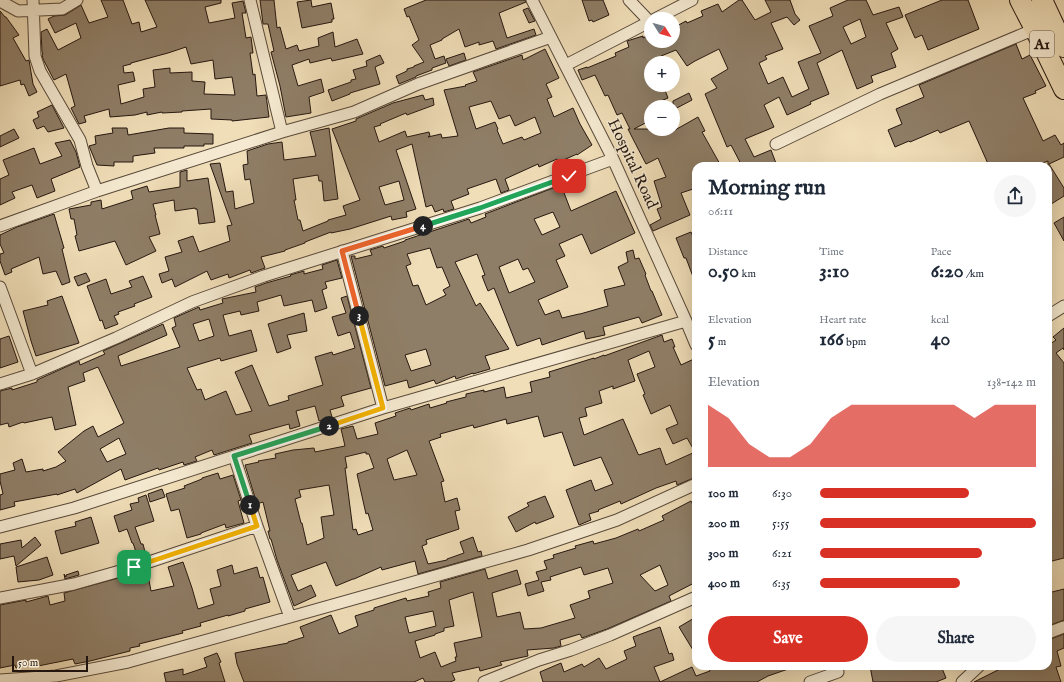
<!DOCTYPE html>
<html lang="en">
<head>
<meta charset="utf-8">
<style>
	:root { --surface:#fff; --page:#f6f6f7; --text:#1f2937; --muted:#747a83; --accent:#d93025 }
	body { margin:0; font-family:"IM FELL English",serif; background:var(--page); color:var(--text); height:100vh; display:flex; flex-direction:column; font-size:15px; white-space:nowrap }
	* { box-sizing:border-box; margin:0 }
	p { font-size:13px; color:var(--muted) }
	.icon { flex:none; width:22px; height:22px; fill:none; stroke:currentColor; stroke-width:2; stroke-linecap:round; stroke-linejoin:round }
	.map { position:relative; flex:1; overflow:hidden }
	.drawer { position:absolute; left:692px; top:162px; width:360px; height:508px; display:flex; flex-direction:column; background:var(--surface); border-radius:12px; box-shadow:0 4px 16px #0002 }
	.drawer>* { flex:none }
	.needle { width:26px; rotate:127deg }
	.tools { position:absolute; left:644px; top:12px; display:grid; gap:8px }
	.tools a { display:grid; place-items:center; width:36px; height:36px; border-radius:50%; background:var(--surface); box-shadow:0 4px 16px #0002; font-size:20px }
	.scale { position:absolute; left:12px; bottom:10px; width:76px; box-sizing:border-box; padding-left:4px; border:2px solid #251710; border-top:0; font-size:11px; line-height:14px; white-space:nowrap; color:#251710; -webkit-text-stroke:3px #f5ead1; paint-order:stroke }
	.pin { position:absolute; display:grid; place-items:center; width:34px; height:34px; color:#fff; margin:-17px; border-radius:8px; box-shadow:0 2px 6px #0006 }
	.km { position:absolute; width:20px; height:20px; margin:-10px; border-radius:50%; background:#222; color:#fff; font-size:11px; line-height:20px; text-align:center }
	.round { display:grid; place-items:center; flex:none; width:42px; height:42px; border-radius:21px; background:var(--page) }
	.head { display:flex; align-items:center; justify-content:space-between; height:68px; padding:0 16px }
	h1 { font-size:22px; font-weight:700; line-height:30px }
	.stats { display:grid; grid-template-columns:repeat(3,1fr); gap:6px; height:68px; padding:4px 16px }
	.stats div { display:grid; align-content:center }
	.stats b { font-size:20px; font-weight:700 }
	.stats small { font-size:11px; font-weight:400 }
	.stats p { font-size:11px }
	.chart { height:112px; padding:8px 16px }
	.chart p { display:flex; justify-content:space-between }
	.chart svg { width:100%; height:72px; margin-top:4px; fill:var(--accent); opacity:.7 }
	.action { display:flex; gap:8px; margin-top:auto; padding:8px 16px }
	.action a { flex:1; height:46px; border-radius:24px; background:var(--accent); color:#fff; font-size:16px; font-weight:700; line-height:46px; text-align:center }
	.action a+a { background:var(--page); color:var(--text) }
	ul { padding:0 16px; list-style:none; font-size:13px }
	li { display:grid; grid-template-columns:64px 48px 1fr; align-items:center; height:30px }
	li i { height:10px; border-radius:5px; background:var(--accent) }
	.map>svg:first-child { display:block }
	.building { fill:#8f7e67; stroke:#251710; fill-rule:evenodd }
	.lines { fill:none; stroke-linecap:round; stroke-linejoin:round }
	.street-casing { stroke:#58493a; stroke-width:13 }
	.highway-casing { stroke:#251710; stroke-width:22 }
	.street { stroke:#f5ead1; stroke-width:11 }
	.highway { stroke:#f0deb8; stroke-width:20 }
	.split-1-casing { stroke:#fff; stroke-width:8 }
	.split-2-casing { stroke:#fff; stroke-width:8 }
	.split-3-casing { stroke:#fff; stroke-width:8 }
	.split-4-casing { stroke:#fff; stroke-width:8 }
	.split-5-casing { stroke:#fff; stroke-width:8 }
	.split-1 { stroke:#f5b400; stroke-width:5 }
	.split-2 { stroke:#22a559; stroke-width:5 }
	.split-3 { stroke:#f5b400; stroke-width:5 }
	.split-4 { stroke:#f0652b; stroke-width:5 }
	.split-5 { stroke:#22a559; stroke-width:5 }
	.labels { text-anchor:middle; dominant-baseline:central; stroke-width:3; stroke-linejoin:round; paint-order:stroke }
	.shield { fill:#f5ead1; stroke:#63564a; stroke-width:1 }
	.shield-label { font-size:15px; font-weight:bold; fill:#251710 }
	.street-label { font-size:16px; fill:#251710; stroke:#f5ead1 }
</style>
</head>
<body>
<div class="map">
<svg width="1064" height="682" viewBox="0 0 1064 682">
	<rect width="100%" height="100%" fill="#f0deb8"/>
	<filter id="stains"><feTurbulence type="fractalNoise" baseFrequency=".005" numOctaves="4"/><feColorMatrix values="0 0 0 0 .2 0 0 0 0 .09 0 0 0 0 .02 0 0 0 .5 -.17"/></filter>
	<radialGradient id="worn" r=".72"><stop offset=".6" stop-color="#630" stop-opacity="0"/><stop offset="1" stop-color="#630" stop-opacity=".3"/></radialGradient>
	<path class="building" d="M101,0H123L132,24L139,22L141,32L157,27L145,0H221V3L205,7L209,23L235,18L232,3L243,1L246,13H242L246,38L251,37L253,53H250L253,75L255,74L257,96L266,95L269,117L232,121V120L211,119V109L182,111V112L162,113V112L147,115V112L135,115L110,117L109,109L84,116L86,122L79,124L71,108L75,106L66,74L54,80L43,59L42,55L43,54L42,52L41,32L47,29L58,50L81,38L76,23L55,33L48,19L54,16L65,15L81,5L89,23L108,17ZM186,47L191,64L213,60L215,79L232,77L235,95L204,94L205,82L192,81V72L170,73V68L153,70L155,87L143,89L144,97L121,104L118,85L135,81L133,72L124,73L123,66L131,64V63L168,53Z
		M260,0H274L277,28L280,27L286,49L297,45L299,51L319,46L318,38L333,32L335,47L357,39L363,54L332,61L331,58L310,63L309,59L292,65L298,86L321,79L324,92L309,97L311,113L286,117L280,86L271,52L274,51L268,24H263Z
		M311,0L312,7L331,3L334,19H332V22L302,28L297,2Z
		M426,0H525L526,2L499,13L507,38L534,29L536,35L496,49L493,41L479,45V42L465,47L459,29L442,39V40L430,45L435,59L444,56L446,63L432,68V70L416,76V77L399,84L396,76L407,71V69L414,67V66L424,62L412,45L419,40L409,16L407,17L404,9Z
		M582,0H603L609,15L593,22L592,20L589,21Z
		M739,0H742L755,20L771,12L765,0H790L795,14L800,20L794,25L787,17L771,23L783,49L765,56L767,59L759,63L768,84L783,77L792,97L809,89L798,62L821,53L809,26L833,16L830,8L848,0H866L873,15L899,7L903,17L886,23L898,49L891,53L896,67L871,76L873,82L857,89L842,50L817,63L829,94L810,102L811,104L787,115L779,97L764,105L774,127L745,139L754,157L771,150L777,166H742L731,145L727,147L705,94L717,88L711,79L728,69L719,49L695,61L687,66L676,50L661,56L665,63H651V85H663L668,98L651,105V120L634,129H666L668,134L698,117L705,131L702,132L721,166H696V188L681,193L690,215L653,231L650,225L661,219L657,209L662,207L654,181L666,177L658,158L646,164L634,141L628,129H630L622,113L617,115L608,95L605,96L595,75L582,80L578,70L587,67V68L616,56L615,53L629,47L627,41L643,36V38L651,34V41H673V28L686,21L687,23L703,16L701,11L718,4L722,12ZM860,19L866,37L851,44L843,27Z
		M942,0H968L979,29L928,50L922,35L915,38L905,15Z
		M528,8L535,21L529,23L523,10Z
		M0,11L5,17H6L19,35L13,38L26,61L29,60L33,84L37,92L29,96L24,84L21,85L20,80L0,86Z
		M1016,44L1022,59L1030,55L1046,86L1035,91L1036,93L1023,98L1043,141L1055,135L1061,145L1064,143V157L1049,164L1064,188V196L1048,206V161L1034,166H989L969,121L940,133L938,130L910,142L909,141L895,147L888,130L902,124L896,109L924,97L919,85Z
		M545,49L559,78L546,84L552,97L547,99L554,117L573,108L580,124L592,145L577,155V154L559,162L557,159L539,167L538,164L505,179L509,190L501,193L496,179L467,189L469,194L451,201L454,209L444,212L443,209L435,212L432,205L426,207L412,144L396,150L416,209L406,212L407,217L392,220L391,216L350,229L331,233V232L305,242V243L285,250V251L261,257L265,268L251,273L250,270L229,278L228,274L211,280L207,271L175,287L172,279L162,283L159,274L169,271L165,257L182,252L178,241L193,236L199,252L230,241L227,226L232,225L210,164L220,163L226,192L233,191L235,209L254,203L250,179L245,180L243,165L248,164L247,151L268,144L282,142L284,160L316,156L310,132L329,128L338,199L324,201L322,181H319L318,175L293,179L296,200H294L298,220H300L303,231L328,221V220L346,215L343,206L360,200L332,129L356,121V119L393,103L423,95L425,100L433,98L434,105L407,115L406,113L380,124L381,125L374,127L379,142L405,131L407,137L429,132L430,136L428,137L441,134L442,138L458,136L444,90L466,86L465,85L477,81L473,72L522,55L523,60ZM491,101L499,119L510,115L515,126L535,117L541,133L524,140L522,137L503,144L497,130L498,129L495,122L476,129L469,107ZM399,181L404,200L385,205L379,187Z
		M464,53L466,60L449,66L446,59Z
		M380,55L384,63L375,67L380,84L350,93V94L332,101L328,90L351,82V80L356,79L353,70L367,66L366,61Z
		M689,93L692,100L673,110V101Z
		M52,105L64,128L48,132L44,126L37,129L33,120L39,117L37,112Z
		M112,128H127L128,135L169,128H184V133L213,134V144H204V146H184V148H154L155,153L133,156V162H114V166L97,165L89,146L96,144L95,136L113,133Z
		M14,129L19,138L0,147V136Z
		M70,140L76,152L80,167L51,179L55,191L37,198L32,185L12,192L15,198L0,205V179L9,175L3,160L34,148L40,164L62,156L55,143Z
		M187,170V181L208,178L215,222L199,224L197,209H195V208L175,211L174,200L153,204L156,215H155L160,234L149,237L156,251L126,265L115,241L79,251L75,236L77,235L74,219H71L69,209L91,205V202L101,200L102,209L133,199L131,191L147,186L149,192L180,187V172Z
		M561,185L571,211L616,191L635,233L591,254L582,234L559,244L565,256L556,260L568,287L538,300L545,315L559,310L562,318L579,314H580L608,306L604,290L625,285L618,267L628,262L626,252L633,250L635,259L639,258L646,274L645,275L651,291H652L662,315L642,323L639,317L603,327L605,335L586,339L584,331L542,345L540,338L517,346L494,288L488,291L482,276L485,275L477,254L455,262L476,306L480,303L509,349L485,356L490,369L473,374V373L456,379L455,376L436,384L434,380L409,388L407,380L385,386L351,256H355V259L372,255L370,250L383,246L384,248L405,241V240L469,219L471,223L486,217L485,214ZM553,212L560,227L542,235L534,219ZM430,248L437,268L442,267L450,286L443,290L446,295L426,305L418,285L413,286L406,266L411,264L407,254ZM518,259L523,270L528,268L535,282L509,293L499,267ZM426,349L431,365L411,371L405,355Z
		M54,214L64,248L62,249L70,282L62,285L56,271L43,274L39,257L11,269L12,272L5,275L0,261V254L4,253L0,244V235L17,227Z
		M1064,217V241L1054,223Z
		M691,232L696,244L695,282L686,258H684L676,238Z
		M337,260L342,278L325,282L327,288L322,290L327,308L315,312L312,300L284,306L281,295L257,302L259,311L241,315L240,311L223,315L229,336L251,330L257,351L221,361L220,358L187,368L197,390L201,389L205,400L226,391L236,415L252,411L235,372L252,365L269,406L289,400L288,396L323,385L315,357L332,352L333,355L355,348L350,332L338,336L332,317L346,313L341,298L347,296L371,388L342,396L341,397L344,406L330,410L332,417L319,421L315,406L296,411L300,426L290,429L289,424L249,435L252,443L214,455L212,450L195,457L197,461L184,465L183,462L159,470L158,468L125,480L121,469L77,493L75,489L57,495V494L14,502L15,506L0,510V495L3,494L0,481V474L15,470L13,463L22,459L26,472L43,469V471L56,467L66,461L58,452L84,431L93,426L98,437L124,423L98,367L83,373L85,381L68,387L76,425L55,430L52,417L24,423L23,422L9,427L8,423L0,425V391L12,388V390L37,382V380L79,361L80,365L105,354L103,351L163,324L167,335L118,356L121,366L180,347L172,328L176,326L174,318L199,307L200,310L223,303L222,299L256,292L255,287L266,283L291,276L290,275L304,271V274L323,269L322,265ZM209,319L214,336L199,341L193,324ZM119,438L126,454L107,462L100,449Z
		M86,273L90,281L78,286L74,277Z
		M143,276L152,297L134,304L135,306L118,312L119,314L114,316L118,324L105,329L102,320L100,321L87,286L106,279L111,294L132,287L129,281Z
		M62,296L79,343L36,356L31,341L23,311L48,305L47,301Z
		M304,313L307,331L287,335L291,348L277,353L268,324Z
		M1064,328V350L1063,348L1056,353L1064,363V558L1048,562V542L1051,541L1048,527V341L1050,344L1056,340L1053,337Z
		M662,335L664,342L672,339L675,347H673L681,365L696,358V477L677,485L676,481L656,488L621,504L620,501L598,510L599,511L589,514L591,520L579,525L566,490L591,480L595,491L613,484L601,457L574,466L562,432L544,437L538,416L507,424L506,419L474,428L473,425L440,434L441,437L429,441L444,481L441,482L445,502L457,498L460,510L455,511L459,529L426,540L427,544L422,546L428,564L447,560V559L464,553L460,542L473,537L478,552L481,551L482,556L418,574L415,561L382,570L381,567L354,579H353L336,586L326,562L291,575L298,591L311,585L316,596L294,606L277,560L271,539H270L268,531H270L263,502L257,504L245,465L259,462L258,461L276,458L275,454L293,450L314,448L315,452L345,446L341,429L353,426L357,439L378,434L375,423L396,416L395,413L410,408L411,410L429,404L430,408L447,403L446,402L466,397V394L484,390V392L504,387L506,398L532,392L530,382L550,377L549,372L594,358V359L604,355V356ZM649,351L655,367L637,374L645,394L643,395L651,414L670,405L678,424L666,429L673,444L687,438L695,452L666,465L660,448L639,455L638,454L623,419L584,435L579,418L587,416L585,408L602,403L599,391L613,386V389L635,381L628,360ZM407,450L417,475L394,480L387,459ZM366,452V454H369L374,468L357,474L366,514L368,513L373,530L358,535L356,529L353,530L345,468H347L345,457ZM329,485L334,515L321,517L324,538L307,545L302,523H301L295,499L301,497L299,490Z
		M9,336L18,362L0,368V339Z
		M218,473L220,479L233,475L241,500L238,501L244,523L226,528L225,524L201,533V534L187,538L179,509L171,511L166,494L185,488L184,486L202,479V478Z
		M162,489L165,497L150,502L148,494Z
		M146,495L154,521L135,527L141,544H143L146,556L138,558L133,543H132L127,529L119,532L114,516L132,510L130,504L139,502L138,498Z
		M545,496L554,517L536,524L535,522L516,532L508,517L529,506L527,503Z
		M691,501L696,511V582L669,596L671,601L607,629L582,638L580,634L560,640L561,646L554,648L527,650L528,656L500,662L502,665L480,671L479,667L452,673L455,680L450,682H425L423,678L414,682H244L237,664L235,653L288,643V642L304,637L300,627L331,615L339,634L358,626L355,616L374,610V608L406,598L407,601L429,596L428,592L441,588L440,582L485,569L488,579L517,570L521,584L492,593L497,617L520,612L524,629L541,628L575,618L570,605L590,598L588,591L613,583L608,568L584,575L581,567L550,577L551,580L541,582L544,591L528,596L525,584L539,580L536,572L547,569L544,561L554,558L553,555L576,548L575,546L593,541L594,544L616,538L638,529L639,531L664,520L662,516ZM660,565L668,585L655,591L640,575ZM473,592L482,637L454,643L457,657H455L456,661L441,667L435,652L420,658L415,641L435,635V634L444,631V628L454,626L449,600ZM433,611L436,626L409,633L405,617Z
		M91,517L99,543L61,554L55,531L76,526L75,522Z
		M35,537L41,545L16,566L14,556L0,559V544L21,540L22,548Z
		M47,557L53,575L39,580L18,582L16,567Z
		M183,562L192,588L198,609L214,604L210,589L221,586L217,570L232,565L234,574L257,567L260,578L263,577L270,602L245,609V611L228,616V615L200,623L201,626L182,631L183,633L139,644L140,646L130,648V651L90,661L75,664L73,659L38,666V663L16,668L15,665L0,668V605L26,600V602L48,596L50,605L65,601L64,593L147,570L151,591L174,586L168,567Z
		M78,571L79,575L65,579L64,574L66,577V575Z
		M1064,589V620L1048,626V593Z
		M696,617V655L679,627Z
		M660,627L669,654L672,653L674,660L654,667L660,682H543L540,672L561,663L564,672L582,664L584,667L599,658L606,669L627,659L624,651L636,646L633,637Z
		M1064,634V648L1057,651L1061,666L1056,667L1061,682H974L1000,669L998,666H1048V640Z
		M217,653L221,662L219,663L225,682H166L164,673L183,669V675L207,667L204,658Z
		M708,666H794V667L768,676L757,682H660L692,667L696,676L710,671Z
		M870,666H941L946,678L936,682H873Z"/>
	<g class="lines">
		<g class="street-casing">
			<path id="street" d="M33,0L35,56L40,71L80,140L87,166L97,191
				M250,0L282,132
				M532,0L613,159L686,321L696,345
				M629,0L650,22
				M0,1L18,11L62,9L77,0
				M655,19L692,0
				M566,65L651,21
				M776,144L880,94L1035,29
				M0,226L97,191L282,132L354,112L418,84L551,37
				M342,251L383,408
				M0,287L32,374
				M1048,316L1064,306
				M0,384L32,374L116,338L192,302L264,276L480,208L613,159
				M234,456L257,526L290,617
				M0,527L74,508L383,408L686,321
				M0,598L74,584L134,567L257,526
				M1048,633L1064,627
				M0,680L56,676L128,662L290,617L528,550L617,520L696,484
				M484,682L539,660L571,650L610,635L696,597
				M810,682L838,672
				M962,682L979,666"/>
		</g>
		<g class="highway-casing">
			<path id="highway" d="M1020,0L1035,29L1064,89
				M1042,0L1064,47"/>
		</g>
		<use href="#street" class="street"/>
		<use href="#highway" class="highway"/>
	</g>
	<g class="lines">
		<g class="split-1-casing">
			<path id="split-1" d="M134,567L257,526L250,505"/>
		</g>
		<g class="split-2-casing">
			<path id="split-2" d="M250,505L234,456L329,426"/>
		</g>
		<g class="split-3-casing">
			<path id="split-3" d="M329,426L383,408L359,316"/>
		</g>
		<g class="split-4-casing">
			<path id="split-4" d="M359,316L342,251L423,226"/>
		</g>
		<g class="split-5-casing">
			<path id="split-5" d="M423,226L480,208L569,176"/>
		</g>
		<use href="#split-1" class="split-1"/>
		<use href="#split-2" class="split-2"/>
		<use href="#split-3" class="split-3"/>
		<use href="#split-4" class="split-4"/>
		<use href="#split-5" class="split-5"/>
	</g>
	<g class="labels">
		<rect class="shield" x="1030" y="31" width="24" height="26" rx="3"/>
		<g class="shield-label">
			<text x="1042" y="44">A1</text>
		</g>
		<g class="street-label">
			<text transform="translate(632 164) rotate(65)">Hospital Road</text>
		</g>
	</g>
	<rect width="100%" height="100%" filter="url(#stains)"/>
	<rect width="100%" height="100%" fill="url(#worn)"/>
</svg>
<div class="tools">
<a><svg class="needle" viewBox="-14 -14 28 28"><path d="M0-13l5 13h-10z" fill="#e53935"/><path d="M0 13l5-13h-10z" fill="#747a83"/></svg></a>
<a>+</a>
<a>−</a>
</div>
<div class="scale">50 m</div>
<div class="pin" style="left:134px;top:567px;background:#1e9e55"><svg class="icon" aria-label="arrive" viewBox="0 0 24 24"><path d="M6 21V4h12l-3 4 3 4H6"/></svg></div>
<div class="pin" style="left:569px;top:176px;background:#d93025"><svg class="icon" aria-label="check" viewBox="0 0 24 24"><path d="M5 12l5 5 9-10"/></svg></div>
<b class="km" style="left:250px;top:505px">1</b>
<b class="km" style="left:329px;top:426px">2</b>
<b class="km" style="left:359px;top:316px">3</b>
<b class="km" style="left:423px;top:226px">4</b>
<section class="drawer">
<div class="head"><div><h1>Morning run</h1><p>06:11</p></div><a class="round"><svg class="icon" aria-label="share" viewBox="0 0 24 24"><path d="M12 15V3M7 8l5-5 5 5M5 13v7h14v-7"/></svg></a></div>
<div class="stats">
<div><p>Distance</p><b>0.50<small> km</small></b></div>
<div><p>Time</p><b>3:10</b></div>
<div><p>Pace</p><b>6:20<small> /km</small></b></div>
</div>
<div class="stats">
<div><p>Elevation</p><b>5<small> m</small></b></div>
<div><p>Heart rate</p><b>166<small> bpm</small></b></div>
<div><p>kcal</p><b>40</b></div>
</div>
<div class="chart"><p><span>Elevation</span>138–142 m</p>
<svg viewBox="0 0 160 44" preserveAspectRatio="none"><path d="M0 44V6L10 14L20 30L30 38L40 38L50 30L60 14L70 6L80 6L90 6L100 6L110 6L120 6L130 14L140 6L150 6L160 6V44z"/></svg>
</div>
<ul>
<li><b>100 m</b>6:30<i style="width:69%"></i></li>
<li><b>200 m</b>5:55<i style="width:100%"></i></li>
<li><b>300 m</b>6:21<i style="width:75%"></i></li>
<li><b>400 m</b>6:35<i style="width:65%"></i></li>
</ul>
<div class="action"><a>Save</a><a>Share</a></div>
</section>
</div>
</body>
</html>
